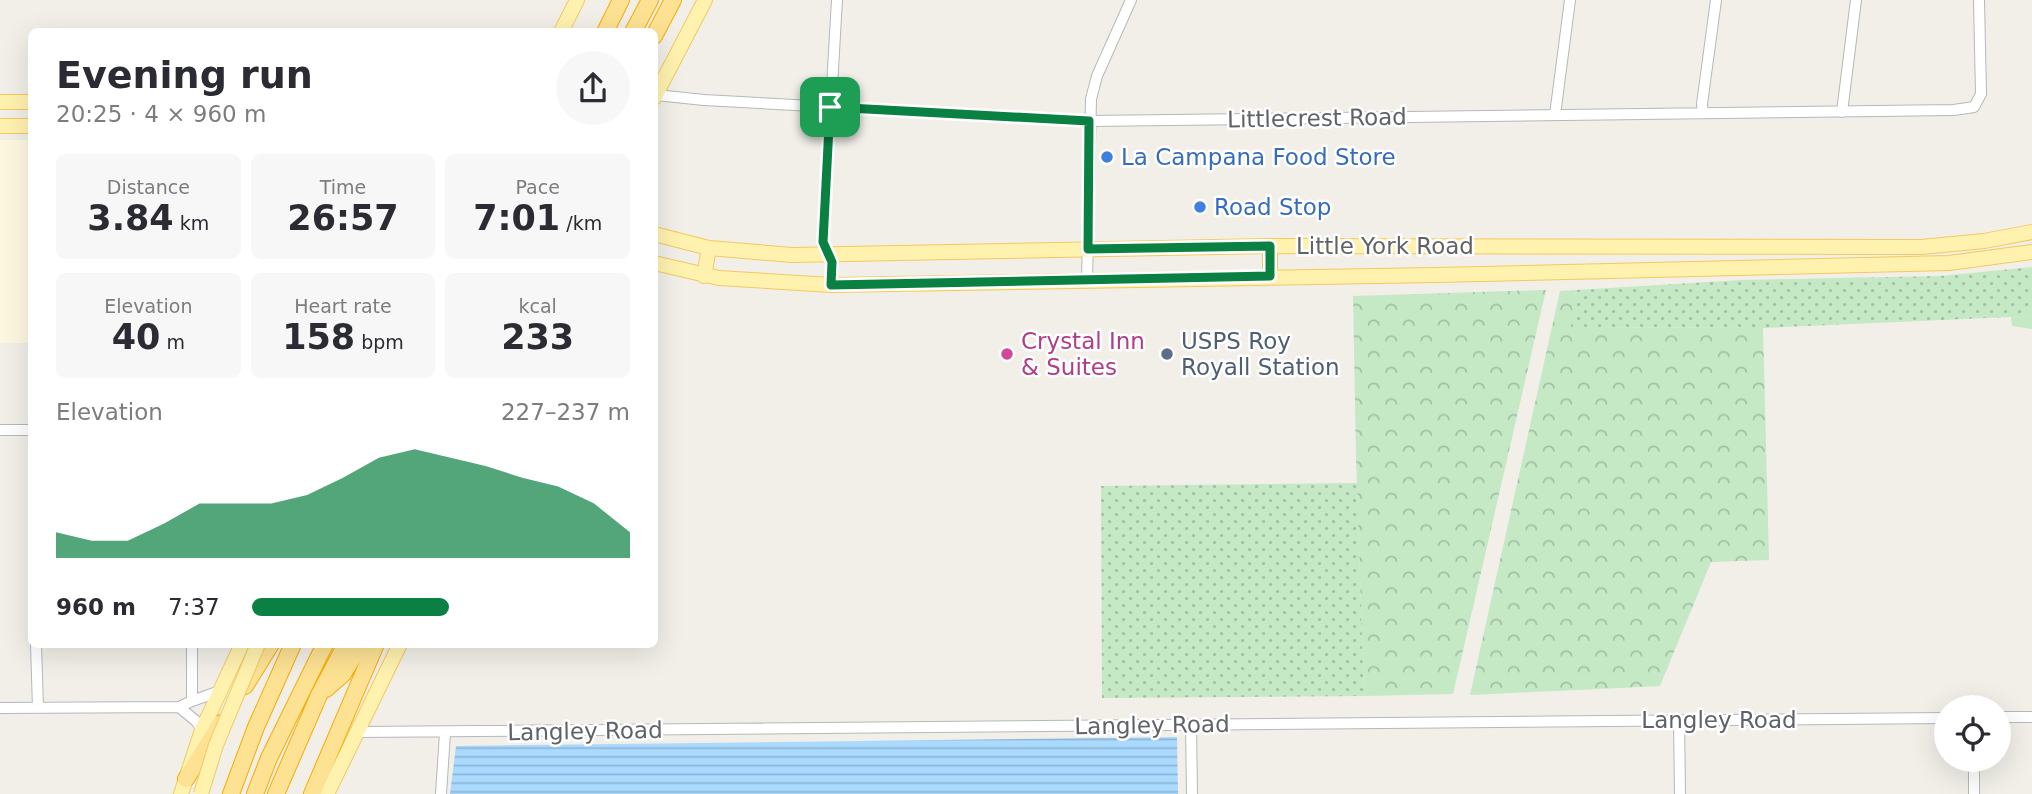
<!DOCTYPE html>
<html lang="en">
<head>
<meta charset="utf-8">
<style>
	:root { --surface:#fff; --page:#f7f7f7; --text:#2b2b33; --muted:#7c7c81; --accent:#0b8043 }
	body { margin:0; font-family:"DejaVu Sans",sans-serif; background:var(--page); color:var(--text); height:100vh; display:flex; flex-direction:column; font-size:26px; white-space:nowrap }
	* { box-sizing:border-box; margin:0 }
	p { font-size:23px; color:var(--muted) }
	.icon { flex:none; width:38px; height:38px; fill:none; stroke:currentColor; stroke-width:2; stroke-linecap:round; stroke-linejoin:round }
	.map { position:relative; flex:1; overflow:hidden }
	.drawer { position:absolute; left:28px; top:28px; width:630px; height:620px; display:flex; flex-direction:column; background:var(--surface); border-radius:10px; box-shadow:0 7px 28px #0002 }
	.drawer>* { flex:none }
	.fabs { position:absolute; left:1934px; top:695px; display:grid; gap:14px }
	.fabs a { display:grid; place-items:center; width:77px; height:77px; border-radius:50%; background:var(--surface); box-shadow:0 7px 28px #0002; font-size:35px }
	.pin { position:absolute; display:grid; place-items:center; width:60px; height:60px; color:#fff; margin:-30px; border-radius:14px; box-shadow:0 4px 10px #0006 }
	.round { display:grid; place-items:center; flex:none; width:74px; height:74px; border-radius:37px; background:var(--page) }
	.headline { display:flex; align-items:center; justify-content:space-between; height:119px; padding:0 28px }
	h1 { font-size:38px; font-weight:700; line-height:52px }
	.figures { display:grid; grid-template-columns:repeat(3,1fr); gap:10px; height:119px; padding:7px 28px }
	.figures div { display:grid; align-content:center; border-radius:10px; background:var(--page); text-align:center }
	.figures b { font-size:35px; font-weight:700 }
	.figures small { font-size:19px; font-weight:400 }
	.figures p { font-size:19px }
	.chart { height:196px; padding:14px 28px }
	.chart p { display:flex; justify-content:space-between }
	.chart svg { width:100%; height:126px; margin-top:7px; fill:var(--accent); opacity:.7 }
	ul { padding:0 28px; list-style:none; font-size:23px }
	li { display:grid; grid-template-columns:112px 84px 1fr; align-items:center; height:52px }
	li i { height:18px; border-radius:9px; background:var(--accent) }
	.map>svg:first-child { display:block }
	.commercial { fill:#fef7e0 }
	.grass { fill:url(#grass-dots) }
	.forest { fill:url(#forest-crowns) }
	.water { fill:url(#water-rules) }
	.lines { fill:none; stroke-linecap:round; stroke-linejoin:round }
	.minor-casing { stroke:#b5b8bc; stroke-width:12 }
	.major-casing { stroke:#f2c960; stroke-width:16 }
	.highway-casing { stroke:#f9ab00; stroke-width:18 }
	.minor { stroke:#fff; stroke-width:10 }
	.major { stroke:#fff2af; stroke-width:14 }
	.highway { stroke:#fde293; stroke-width:16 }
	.major-bridge-casing { stroke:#f2c960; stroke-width:16; stroke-linecap:butt }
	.major-bridge { stroke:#fff2af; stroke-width:14 }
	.route-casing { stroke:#fff; stroke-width:14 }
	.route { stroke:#0b8043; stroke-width:9 }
	.shop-dot { fill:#3f7fe0; stroke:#fff; stroke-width:2.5 }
	.hotel-dot { fill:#d1479c; stroke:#fff; stroke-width:2.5 }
	.service-dot { fill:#5c6f8a; stroke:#fff; stroke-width:2.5 }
	.labels { text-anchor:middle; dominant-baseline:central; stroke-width:5; stroke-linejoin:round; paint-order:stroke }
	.street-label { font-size:23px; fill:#5f6368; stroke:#fff }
	.shop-label { font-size:23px; fill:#366cbe; stroke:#fff; text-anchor:start }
	.hotel-label { font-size:23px; fill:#b23c85; stroke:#fff; text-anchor:start }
	.service-label { font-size:23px; fill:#4e5e75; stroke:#fff; text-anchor:start }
</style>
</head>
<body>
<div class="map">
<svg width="2032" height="794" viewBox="0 0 2032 794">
	<defs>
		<pattern id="grass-dots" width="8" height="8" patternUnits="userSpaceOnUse" patternTransform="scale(1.75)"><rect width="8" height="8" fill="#c5e8c5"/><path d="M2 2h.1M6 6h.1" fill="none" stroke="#a3c0a4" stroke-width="1.8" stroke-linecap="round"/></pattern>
		<pattern id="forest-crowns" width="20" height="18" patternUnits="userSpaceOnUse" patternTransform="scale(1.75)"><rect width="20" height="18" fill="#c5e8c5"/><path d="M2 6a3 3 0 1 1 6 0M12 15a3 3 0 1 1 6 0" fill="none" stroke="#a3c0a4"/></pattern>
		<pattern id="water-rules" width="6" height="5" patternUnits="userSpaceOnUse" patternTransform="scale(1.75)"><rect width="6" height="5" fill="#aadaff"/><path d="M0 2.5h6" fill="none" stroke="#8eb4d2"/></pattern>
	</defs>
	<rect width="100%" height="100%" fill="#f1efe8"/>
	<path class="commercial" d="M0,140H31V343H0Z"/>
	<path class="grass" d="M2032,267V316L1763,328L1570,327L1576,290L1742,280L1941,276Z
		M1357,483L1364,696L1102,698L1101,486Z"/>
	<path class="forest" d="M1546,290L1453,694L1364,696L1356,456L1353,296Z
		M1576,290L1571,327L1763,328L1769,560L1711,562L1660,686L1470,695L1560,291Z
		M2032,316V329L2012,326L2011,317Z"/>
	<path class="water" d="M1177,737L1178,794H450L456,746Z"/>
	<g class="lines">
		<g class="minor-casing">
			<path id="minor" d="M656,95L704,100L1089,121L1954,110L1974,107L1981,94L1979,0
				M1842,112L1856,0
				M1703,113L1702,104L1716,0
				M1555,115L1570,0
				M1087,281L1091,99L1097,76L1131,0
				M831,285L832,262L823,242L837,0
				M0,430H32
				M36,644L38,708
				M192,701V644
				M179,707L196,721L202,730
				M0,708L179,707L192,701L220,691
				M1998,717H2032
				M1679,720L1680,794
				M1191,725L1192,794
				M358,732L1946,718
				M1974,760V794
				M441,794L445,733"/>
		</g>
		<g class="major-casing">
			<path id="major" d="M561,32L577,0
				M654,98L705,0
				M0,102H32
				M0,126H32
				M654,234L709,248L792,255L1270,246L1921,247L1984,241L2032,232
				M1270,246V276
				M654,263L719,278L831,285L1436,275L1949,263L2032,252
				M704,276L709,248
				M181,794L202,730L242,644
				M327,794L400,644"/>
		</g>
		<g class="highway-casing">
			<path id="highway" d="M605,32L621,0
				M633,32L650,0
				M654,36L673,0
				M245,686L271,644
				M326,689L343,674L361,644
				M186,779L221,723
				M231,794L256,727L293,644
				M255,794L269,758L325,644
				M276,794L319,695L346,644
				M312,794L376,644"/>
		</g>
		<use href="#minor" class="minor"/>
		<use href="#major" class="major"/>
		<use href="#highway" class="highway"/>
		<g class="major-bridge-casing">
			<path id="major-bridge" d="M201,794L216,745L258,644"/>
		</g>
		<use href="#major-bridge" class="major-bridge"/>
	</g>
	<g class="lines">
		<g class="route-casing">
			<path id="route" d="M830,107L1089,121L1088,249L1270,246V276L831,285L832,262L823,242Z"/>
		</g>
		<use href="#route" class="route"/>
	</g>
	<g class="shop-dot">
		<circle cx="1107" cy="157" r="7"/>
		<circle cx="1200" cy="207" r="7"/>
	</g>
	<circle class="hotel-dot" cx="1007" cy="354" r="7"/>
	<circle class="service-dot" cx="1167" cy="354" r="7"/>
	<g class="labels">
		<g class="street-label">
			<text transform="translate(1317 118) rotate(-1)">Littlecrest Road</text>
			<text x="1385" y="246">Little York Road</text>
			<text x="1719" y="720">Langley Road</text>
			<text transform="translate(1152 725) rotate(-1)">Langley Road</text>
			<text transform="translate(585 731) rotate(-1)">Langley Road</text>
		</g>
		<g class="shop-label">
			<text x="1121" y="157">La Campana Food Store</text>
			<text x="1214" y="207">Road Stop</text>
		</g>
		<g class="hotel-label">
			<text x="1021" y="341">Crystal Inn<tspan x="1021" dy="26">&amp; Suites</tspan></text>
		</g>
		<g class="service-label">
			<text x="1181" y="341">USPS Roy<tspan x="1181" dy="26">Royall Station</tspan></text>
		</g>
	</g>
</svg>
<div class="fabs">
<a><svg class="icon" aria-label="locate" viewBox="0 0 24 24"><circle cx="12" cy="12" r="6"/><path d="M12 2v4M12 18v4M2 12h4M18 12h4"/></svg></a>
</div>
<div class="pin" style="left:830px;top:107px;background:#1e9e55"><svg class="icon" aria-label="arrive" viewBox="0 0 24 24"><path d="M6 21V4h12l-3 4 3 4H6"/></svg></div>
<section class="drawer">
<div class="headline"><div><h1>Evening run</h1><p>20:25 · 4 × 960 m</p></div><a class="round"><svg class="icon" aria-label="share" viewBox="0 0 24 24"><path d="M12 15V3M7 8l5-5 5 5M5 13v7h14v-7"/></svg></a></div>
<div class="figures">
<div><p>Distance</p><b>3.84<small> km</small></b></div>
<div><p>Time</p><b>26:57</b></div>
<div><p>Pace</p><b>7:01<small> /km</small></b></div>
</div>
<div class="figures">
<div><p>Elevation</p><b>40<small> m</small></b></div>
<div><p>Heart rate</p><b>158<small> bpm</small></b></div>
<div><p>kcal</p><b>233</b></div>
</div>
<div class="chart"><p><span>Elevation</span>227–237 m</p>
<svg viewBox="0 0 160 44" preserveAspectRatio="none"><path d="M0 44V35L10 38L20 38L30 32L40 25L50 25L60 25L70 22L80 16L90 9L100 6L110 9L120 12L130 16L140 19L150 25L160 35V44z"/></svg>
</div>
<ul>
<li><b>960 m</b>7:37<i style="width:52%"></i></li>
</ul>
</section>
</div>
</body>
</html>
